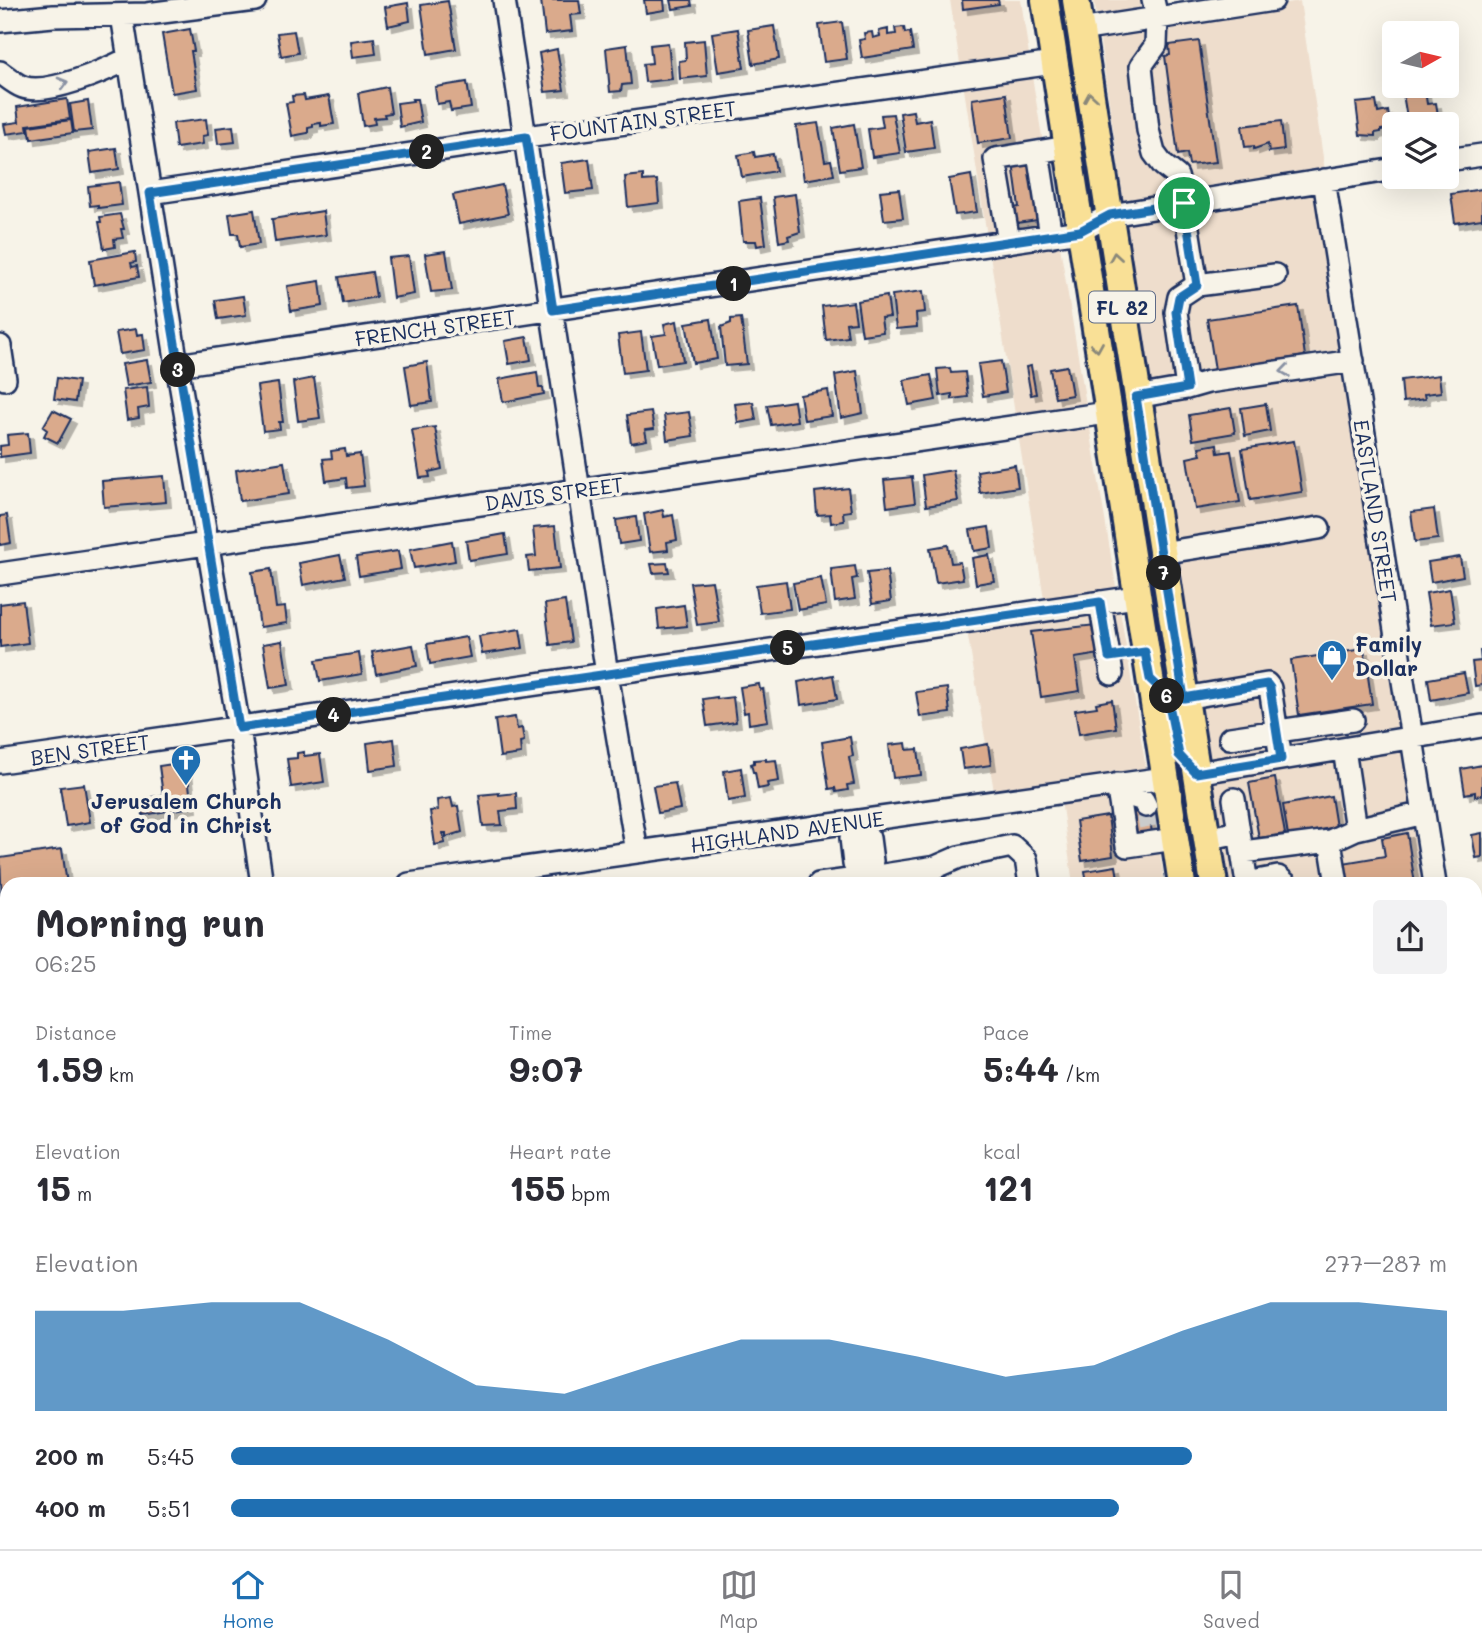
<!DOCTYPE html>
<html lang="en">
<head>
<meta charset="utf-8">
<style>
	:root { --surface:#fff; --page:#f2f2f3; --text:#2b2b33; --muted:#7c7c81; --line:#e1e1e2; --accent:#1f6fb2 }
	body { margin:0; font-family:Mali,sans-serif; background:var(--page); color:var(--text); height:100vh; display:flex; flex-direction:column; font-size:26px; white-space:nowrap }
	* { box-sizing:border-box; margin:0 }
	p { font-size:23px; color:var(--muted) }
	.icon { flex:none; width:38px; height:38px; fill:none; stroke:currentColor; stroke-width:2; stroke-linecap:round; stroke-linejoin:round }
	.map { position:relative; flex:1; overflow:hidden }
	.drawer { position:absolute; left:0px; top:877px; width:1482px; height:674px; display:flex; flex-direction:column; background:var(--surface); border-radius:21px 21px 0 0; box-shadow:0 7px 28px #0002 }
	.drawer>* { flex:none }
	.needle { width:46px; rotate:82deg }
	.buttons { position:absolute; left:1382px; top:21px; display:grid; gap:14px }
	.buttons a { display:grid; place-items:center; width:77px; height:77px; border-radius:7px; background:var(--surface); box-shadow:0 7px 28px #0002; font-size:35px }
	.pin { position:absolute; display:grid; place-items:center; width:60px; height:60px; color:#fff; margin:-30px; border:4px solid #fff; border-radius:50%; box-shadow:0 2px 7px #0007 }
	.km { position:absolute; width:35px; height:35px; margin:-18px; border-radius:50%; background:#222; color:#fff; font-size:19px; line-height:35px; text-align:center }
	.round { display:grid; place-items:center; flex:none; width:74px; height:74px; border-radius:7px; background:var(--page) }
	.headline { display:flex; align-items:center; justify-content:space-between; height:119px; padding:0 35px }
	h1 { font-size:38px; font-weight:800; line-height:52px }
	.metrics { display:grid; grid-template-columns:repeat(3,1fr); gap:10px; height:119px; padding:7px 35px }
	.metrics div { display:grid; align-content:center }
	.metrics b { font-size:35px; font-weight:800 }
	.metrics small { font-size:19px; font-weight:400 }
	.metrics p { font-size:19px }
	.chart { height:196px; padding:14px 35px }
	.chart p { display:flex; justify-content:space-between }
	.chart svg { width:100%; height:126px; margin-top:7px; fill:var(--accent); opacity:.7 }
	ul { padding:0 35px; list-style:none; font-size:23px }
	li { display:grid; grid-template-columns:112px 84px 1fr; align-items:center; height:52px }
	li i { height:18px; border-radius:9px; background:var(--accent) }
	.menu { display:flex; justify-content:space-around; align-items:center; height:98px; border-top:2px solid var(--line); background:var(--surface); font-size:19px; color:var(--muted) }
	.menu a { display:grid; justify-items:center; gap:4px }
	.menu .selected { color:var(--accent) }
	.map>svg:first-child { display:block }
	.built { fill:#edc }
	.building { fill:#daaa8c; stroke:#1b2f5e; stroke-width:2; filter:url(#shadow) }
	.lines { fill:none; stroke-linecap:round; stroke-linejoin:round }
	.minor-tunnel { stroke:#cbcccc; stroke-width:21; stroke-dasharray:21 10; stroke-linecap:butt }
	.minor-casing { stroke:#1b2f5e; stroke-width:26 }
	.major-casing { stroke:#1b2f5e; stroke-width:32 }
	.minor { stroke:#f7f3e8; stroke-width:21 }
	.major { stroke:#f9e096; stroke-width:26 }
	.oneway { stroke:#8991a3 }
	.oneway2 { stroke:#8a887a }
	.route-casing { stroke:#fff; stroke-width:14 }
	.route { stroke:#1f6fb2; stroke-width:9 }
	.labels { text-anchor:middle; dominant-baseline:central; stroke-width:7; stroke-linejoin:round; paint-order:stroke }
	.shield { fill:#f7f3e8; stroke:#5d6a87; stroke-width:2 }
	.shield-label { font-size:19px; font-weight:bold; fill:#1b2f5e }
	.street-label { font-size:21px; fill:#1b2f5e; stroke:#f7f3e8 }
	.poi-label { font-size:21px; font-weight:bold; fill:#1b2f5e; stroke:#f7f3e8; text-anchor:start }
</style>
</head>
<body>
<div class="map">
<svg width="1482" height="1549" viewBox="0 0 1482 1549">
	<defs>
		<filter id="shadow"><feDropShadow dx="5" dy="5" stdDeviation="0" flood-color="#0004"/></filter>
	</defs>
	<rect width="100%" height="100%" fill="#f7f3e8"/>
	<filter id="ink" filterUnits="userSpaceOnUse"><feTurbulence type="fractalNoise" baseFrequency=".0143" numOctaves="2"/><feDisplacementMap in="SourceGraphic" scale="14" xChannelSelector="R" yChannelSelector="G"/><feConvolveMatrix kernelMatrix="1 2 1 2 8 2 1 2 1" color-interpolation-filters="sRGB"/></filter>
	<g filter="url(#ink)">
		<path class="built" d="M950,0H1021L1032,76L1165,884H1073L1061,800L997,809L967,631L1047,618Z
			M1094,0H1163L1167,22L1300,1L1430,884H1229L1184,612Z
			M1482,1246V1549H1339V1544H1475V1248Z"/>
		<path class="building" d="M541,0H579L581,14L570,15L572,31L545,34Z
			M644,0H664L665,10L646,13Z
			M671,0H691L692,6L673,9Z
			M962,0H998L999,4L963,9Z
			M448,1L456,49L428,54L421,5Z
			M408,3L410,21L388,26L385,7Z
			M842,22L847,59L824,62L819,25Z
			M774,26L779,59L753,64L748,30Z
			M904,27L905,33L910,32L913,50L862,58L859,40L865,39L864,33L872,32L873,38L880,36L879,31L888,29V35L896,34L895,28Z
			M190,29L194,51H191L197,89L172,93L162,34Z
			M738,29L744,68L718,72L712,33Z
			M294,31L298,53L281,56L277,33Z
			M374,38L376,54L353,57L351,41Z
			M704,40L707,76L680,79L679,61L686,60L685,42Z
			M1199,41L1216,162L1189,165L1187,153L1178,155L1165,56L1170,55L1169,45Z
			M668,43L672,79L645,82L643,64L652,63L650,45Z
			M627,45L631,84L622,85L621,91L610,92L606,48Z
			M557,49L564,90L545,92L539,53Z
			M467,82L471,108L451,111L449,102L437,104L435,87Z
			M387,87L391,113L384,114L385,117L374,118L375,124L363,126L358,93Z
			M1425,91L1427,104L1436,103L1439,121L1429,124H1408L1403,94Z
			M1006,94L1012,138L978,143L972,99Z
			M304,95L305,100L329,96L334,124L321,126V123L313,124V127L308,128V133L292,136L286,103L293,102L292,96Z
			M67,99L70,119L27,125L28,131L6,134L4,124L19,122L17,107Z
			M412,99H417L421,122L400,127L397,103L413,101Z
			M88,101L92,130L74,132L70,104Z
			M1376,101L1378,113L1388,111L1391,129L1381,130V132L1375,133V136L1360,135L1356,103Z
			M913,111L915,122L930,119L934,148L906,152L900,113Z
			M893,114L900,153L872,157L868,129L883,127L881,115Z
			M206,119L208,135L202,136L203,144L176,148L173,123Z
			M71,120L73,133L31,139L29,126Z
			M1281,121L1284,150L1269,152L1268,144L1254,149V146L1245,147L1242,126Z
			M818,123L825,161L831,160L834,175L804,180L796,126Z
			M854,124L861,167L840,170L833,128Z
			M233,126L235,142L218,144L216,128Z
			M116,148L119,169L92,173L89,152Z
			M754,152L755,157L773,154L776,171L742,177L738,155Z
			M589,159L593,190L565,193L561,163Z
			M1037,159L1045,219L1016,223L1014,208L1019,207L1013,163Z
			M643,175V181L657,180L659,203L628,207L625,177Z
			M971,175L977,212L955,215L949,179Z
			M119,182L122,205L98,208V205L90,206L88,186Z
			M502,185L508,214L459,224L453,195Z
			M899,189L903,218L884,220L880,191Z
			M1482,189V219L1455,223L1451,194Z
			M795,194L800,232L788,236L789,240L779,242L773,197Z
			M760,198L766,244L757,246L756,241H743L739,201Z
			M254,210L259,244L240,247L238,234H232L229,214Z
			M323,211L326,235L275,242L272,219Z
			M120,214L124,229H121L123,238L114,239L115,247L104,249L99,222H101L100,217Z
			M446,251L452,290L431,292L425,254Z
			M135,252L136,262L131,263L132,267L137,266L139,277L94,285L90,260Z
			M409,256L414,294L393,298L388,258Z
			M372,272L376,297L343,303L339,277Z
			M320,281L323,306L291,311L287,286Z
			M923,291L925,312L916,313L917,327L896,329L892,295Z
			M243,296L246,315L218,319L215,300Z
			M887,296L890,317L881,318L883,332L862,335L857,301Z
			M853,302L856,322L846,323L848,337L826,340L822,306Z
			M1298,306L1305,356L1215,370L1207,319Z
			M741,318L747,364L725,366L721,327L731,323V319Z
			M711,319L717,359L693,363L686,323Z
			M677,321L683,361L657,365L652,336L666,334L664,324Z
			M136,329L137,335L143,334L145,350L120,354L116,332Z
			M641,332L646,370L623,373L618,335Z
			M527,337L531,360L509,364L505,341Z
			M147,360L151,382L126,386L122,364Z
			M1001,361L1006,392L983,396L978,364Z
			M427,362L432,402L411,405L405,366Z
			M1031,366L1036,394L1031,395L1026,367Z
			M1067,366L1072,395L1055,398L1050,369Z
			M950,368L951,373L965,372L968,397L952,399V394L940,396L937,369Z
			M857,371L863,413L841,418L835,375Z
			M537,372L539,388H543L544,394L503,402L499,379Z
			M931,375L936,400L909,405L904,380Z
			M1439,375L1441,392L1424,394L1425,399L1403,402L1401,380Z
			M57,378L78,381L75,402L54,399Z
			M314,378L320,418L298,421L293,382Z
			M278,383L283,422H279L280,429L263,431L257,386Z
			M147,387L149,407L138,409L139,418L127,420L123,390Z
			M828,390L832,416L804,420L800,395Z
			M794,401L797,421L771,425L767,405Z
			M753,402L756,420L738,423L735,404Z
			M1266,404L1270,431L1245,436L1241,408Z
			M1231,408L1235,433L1193,440L1189,415Z
			M53,410L71,419L58,443L44,436L47,430L43,427Z
			M651,412L654,429L645,430L647,440L631,443L627,415Z
			M689,412L693,436L667,440L664,415Z
			M435,427L442,469L429,472L430,477L420,478L412,430Z
			M28,433L30,453L0,457V446L8,445L7,435Z
			M1294,441L1302,492L1250,500L1242,449Z
			M1217,444L1218,453L1231,451L1240,502L1195,509L1187,458L1201,455L1199,447Z
			M345,449L346,456L360,454L364,486L347,488L346,478L326,481L323,459L332,458L331,451Z
			M284,462L289,494L240,501L236,470Z
			M1015,465L1018,487L980,493L977,471Z
			M953,470L958,501L926,506L922,475Z
			M164,476L166,502L104,507L102,481Z
			M912,477L915,503L887,507L884,480Z
			M848,488L851,511L843,512L844,521L831,523L830,514L817,515L815,492Z
			M1434,509L1438,539L1415,542L1411,512Z
			M663,510L664,517L673,515L677,540L667,542L668,550L650,552L644,514Z
			M7,515L11,543L0,545V516Z
			M636,517L639,541L619,544L616,520Z
			M555,526L560,568L529,571L527,557L536,556L533,528Z
			M989,527L992,548L974,551L970,530Z
			M505,534L508,554L469,560L466,541Z
			M452,541L455,561L414,568L410,549Z
			M948,545L951,563L960,562L963,579L936,583L930,548Z
			M398,551L401,569L359,576L356,557Z
			M340,555L345,577L303,585L299,563Z
			M989,555L994,581L976,584L972,558Z
			M1460,557L1463,576L1431,582L1428,562Z
			M667,563L669,572L653,573L651,564Z
			M855,566L857,578L852,579L855,599L835,602L831,569Z
			M271,569L276,608L285,607L287,623L260,627L252,572Z
			M887,571L891,601L872,604L867,573Z
			M821,578L826,605L798,610L793,583Z
			M712,581L719,622L697,625L690,583Z
			M786,581L790,609L760,613L756,585Z
			M1450,589L1455,622L1431,625L1426,593Z
			M23,601L28,643L0,647V604Z
			M565,601L571,642L550,645L545,604Z
			M684,605L687,626L659,629L657,609Z
			M1096,625L1100,654L1075,658L1080,691L1041,697L1031,632Z
			M520,629L523,648L482,654L479,636Z
			M466,637L470,657L430,664L427,644Z
			M282,641L289,685L270,688L263,644Z
			M413,645L417,666L376,674L372,652Z
			M1364,649L1372,704L1299,715L1291,660Z
			M1480,651H1482V685L1475,686L1472,662L1481,661Z
			M359,653L362,674L320,681L316,660Z
			M1464,673L1468,693L1431,700L1428,679Z
			M833,675L837,699L801,705L798,682Z
			M759,684L760,690L763,689L768,721L749,724L748,712L744,713L740,687Z
			M947,688L950,713L920,717L916,692Z
			M717,697V699L733,697L736,722L707,726L703,699Z
			M1112,700L1116,728L1079,734L1075,710L1097,707L1096,703Z
			M515,717L517,729L522,728L524,741L520,742L521,754L500,757L495,720Z
			M850,737L853,756L849,757L854,784L847,785L848,790L836,792L835,788L829,789L822,742Z
			M394,739L397,766L370,770L367,743Z
			M906,743L907,750L918,749L921,775L893,778L889,745Z
			M988,744L991,765L963,769L960,749Z
			M304,752V756L320,754L324,782L291,787L287,759L297,758V753Z
			M766,759V761L776,760L779,781L767,783L768,787L758,789L755,772H753L751,764L754,763V760Z
			M186,762L192,807L143,815L141,799L163,795L159,766Z
			M1482,765V795L1475,796V792L1465,794L1461,769Z
			M741,768L745,798L728,801L724,771Z
			M1275,778L1285,834L1259,838L1249,783Z
			M675,783L680,809L658,813L653,786Z
			M84,784L90,822L66,826L60,787Z
			M499,793V795L516,793L517,809L500,811L502,825L483,826L479,795Z
			M1331,796L1336,827L1288,836L1283,805Z
			M451,798L453,807L458,806L462,832L446,837V833H443L445,843L435,845L430,811L438,810L437,800Z
			M1148,806L1152,833L1137,836L1133,808Z
			M1108,816L1113,856L1082,861L1076,821Z
			M1407,833L1415,884H1347L1343,863L1385,856L1382,838Z
			M1482,833V857L1476,858L1472,835Z
			M62,849L67,884H7V903L2,904L0,858Z
			M1116,866L1119,884H1087L1085,871Z
			M1482,1336V1458L1475,1459V1337Z
			M551,1544H588L589,1549H552Z
			M674,1544H694L695,1549H662V1545Z"/>
		<g class="lines">
			<path class="minor-tunnel" d="M1146,806L1151,834"/>
			<g class="minor-casing">
				<path id="minor" d="M504,0L607,674L637,852
					M1153,0L1157,18L1156,45L1141,66L1148,130L1154,153L1163,165L1177,176L1184,203L1197,285L1179,297L1176,312L1187,388
					M122,15L177,365L239,728L262,884
					M0,21L53,16L147,14L255,0
					M1080,30L1273,0
					M0,72C7,77 15,84 23,87C47,96 106,70 128,59
					M1038,152L1051,236
					M1447,160L1482,155
					M1324,180L1435,884
					M150,193L526,137L1054,63
					M1009,242L995,159L1067,147
					M1197,285L1275,275
					M0,346L5,379
					M177,365L1080,231L1110,215L1395,169
					M1136,397L1187,388L1208,382L1353,361
					M1161,553L1319,528
					M0,574L1107,413
					M1100,602L1112,674
					M1184,698L1267,684L1270,688L1281,759
					M1230,738L1353,720
					M1344,749L1356,829L1424,813
					M0,762L1136,597
					M1196,773L1482,726
					M1117,784L1127,846L1175,839
					M1119,792L1143,800L1146,806
					M1234,799L1239,832
					M859,832L851,838L854,864L863,870
					M1206,839L1239,832L1246,877L1252,882L1278,877L1286,884
					M1330,841L1337,884
					M1243,852L1330,841L1356,829
					M864,878L936,867L959,857L1012,846L1026,859L1030,884
					M409,884L1165,778
					M819,884L864,878L863,870L872,861L869,838L859,832
					M0,943L7,942
					M1475,1056L1482,1055
					M1475,1239L1482,1238
					M1475,1309L1482,1307
					M0,1329L7,1328
					M0,1360L7,1359
					M1475,1507L1482,1506
					M464,1544V1549
					M496,1544L497,1549
					M622,1544L623,1549
					M1016,1544V1549
					M1356,1544L1357,1549
					M1146,1549L1156,1544"/>
			</g>
			<g class="major-casing">
				<path id="major" d="M1045,0L1182,884
					M1076,0L1214,884
					M1287,1544L1288,1549
					M1319,1544L1320,1549"/>
			</g>
			<use href="#minor" class="minor"/>
			<use href="#major" class="major"/>
		</g>
		<defs><path id="oneway-chevron" d="M-2-3.5L2.5 0L-2 3.5" fill="none" stroke-width="1.6" stroke-linecap="round" stroke-linejoin="round" transform="scale(1.75)"/></defs>
		<g class="oneway">
			<use href="#oneway-chevron" transform="translate(63 83) rotate(-15)"/>
			<use href="#oneway-chevron" transform="translate(1285 371) rotate(172)"/>
		</g>
		<g class="oneway2">
			<use href="#oneway-chevron" transform="translate(1090 97) rotate(-99)"/>
			<use href="#oneway-chevron" transform="translate(1115 257) rotate(-99)"/>
			<use href="#oneway-chevron" transform="translate(1097 347) rotate(81)"/>
		</g>
	</g>
	<g class="lines" filter="url(#ink)">
		<g class="route-casing">
			<path id="route" d="M526,137L553,310L1080,231L1110,215L1184,203L1197,285L1179,297L1176,312L1187,388L1136,397L1184,698L1267,684L1270,688L1281,759L1196,773L1179,755L1167,695L1150,679L1145,652L1109,657L1100,602L239,728L150,193Z"/>
		</g>
		<use href="#route" class="route"/>
	</g>
	<defs>
		<g id="shop-pin" transform="scale(1.575)"><path d="M0 17L-7.5 6A9.5 9.5 0 1 1 7.5 6Z" fill="#1f6fb2" stroke="#f7f3e8"/><path d="M-5-2.5h2.3a2.7 3.5 0 0 1 5.4 0H5L5.5 6h-11ZM-1.5-2.5h3a1.5 2.3 0 0 0-3 0Z" fill="#fff"/></g>
		<g id="church-pin" transform="scale(1.575)"><path d="M0 17L-7.5 6A9.5 9.5 0 1 1 7.5 6Z" fill="#1f6fb2" stroke="#f7f3e8"/><path d="M-1.2-6h2.4v3.5h3.3v2.4h-3.3V6h-2.4V-.1h-3.3v-2.4h3.3Z" fill="#fff"/></g>
	</defs>
	<g fill-rule="evenodd">
		<use href="#shop-pin" x="1332" y="655"/>
		<use href="#church-pin" x="186" y="760"/>
	</g>
	<g class="labels">
		<rect class="shield" x="1089" y="291.5" width="66" height="31" rx="5"/>
		<g class="shield-label">
			<text x="1122" y="307">FL 82</text>
		</g>
		<g class="street-label">
			<text transform="translate(643 120) rotate(-8)">FOUNTAIN STREET</text>
			<text transform="translate(435 327) rotate(-8)">FRENCH STREET</text>
			<text transform="translate(554 493) rotate(-8)">DAVIS STREET</text>
			<text transform="translate(1376 511) rotate(81)">EASTLAND STREET</text>
			<text transform="translate(90 749) rotate(-8)">BEN STREET</text>
			<text transform="translate(787 831) rotate(-8)">HIGHLAND AVENUE</text>
		</g>
		<g class="poi-label">
			<text x="1355" y="643">Family<tspan x="1355" dy="24">Dollar</tspan></text>
			<text x="186" y="800" text-anchor="middle">Jerusalem Church<tspan x="186" dy="24">of God in Christ</tspan></text>
		</g>
	</g>
</svg>
<div class="buttons">
<a><svg class="needle" viewBox="-14 -14 28 28"><path d="M0-13l5 13h-10z" fill="#e53935"/><path d="M0 13l5-13h-10z" fill="#7c7c81"/></svg></a>
<a><svg class="icon" aria-label="layers" viewBox="0 0 24 24"><path d="M12 4l9 5-9 5-9-5zM3 14l9 5 9-5"/></svg></a>
</div>
<div class="pin" style="left:1184px;top:203px;background:#1e9e55"><svg class="icon" aria-label="arrive" viewBox="0 0 24 24"><path d="M6 21V4h12l-3 4 3 4H6"/></svg></div>
<b class="km" style="left:734px;top:284px">1</b>
<b class="km" style="left:427px;top:152px">2</b>
<b class="km" style="left:178px;top:370px">3</b>
<b class="km" style="left:334px;top:715px">4</b>
<b class="km" style="left:788px;top:648px">5</b>
<b class="km" style="left:1167px;top:696px">6</b>
<b class="km" style="left:1164px;top:573px">7</b>
<section class="drawer">
<div class="headline"><div><h1>Morning run</h1><p>06:25</p></div><a class="round"><svg class="icon" aria-label="share" viewBox="0 0 24 24"><path d="M12 15V3M7 8l5-5 5 5M5 13v7h14v-7"/></svg></a></div>
<div class="metrics">
<div><p>Distance</p><b>1.59<small> km</small></b></div>
<div><p>Time</p><b>9:07</b></div>
<div><p>Pace</p><b>5:44<small> /km</small></b></div>
</div>
<div class="metrics">
<div><p>Elevation</p><b>15<small> m</small></b></div>
<div><p>Heart rate</p><b>155<small> bpm</small></b></div>
<div><p>kcal</p><b>121</b></div>
</div>
<div class="chart"><p><span>Elevation</span>277–287 m</p>
<svg viewBox="0 0 160 44" preserveAspectRatio="none"><path d="M0 44V9L10 9L20 6L30 6L40 19L50 35L60 38L70 28L80 19L90 19L100 25L110 32L120 28L130 16L140 6L150 6L160 9V44z"/></svg>
</div>
<ul>
<li><b>200 m</b>5:45<i style="width:79%"></i></li>
<li><b>400 m</b>5:51<i style="width:73%"></i></li>
</ul>
</section>
</div>
<nav class="menu">
<a class="selected"><svg class="icon" aria-label="home" viewBox="0 0 24 24"><path d="M3 11l9-7 9 7M6 9v11h12V9"/></svg>Home</a>
<a><svg class="icon" aria-label="map" viewBox="0 0 24 24"><path d="M3 6l6-2 6 2 6-2v14l-6 2-6-2-6 2zM9 4v14M15 6v14"/></svg>Map</a>
<a><svg class="icon" aria-label="saved" viewBox="0 0 24 24"><path d="M7 4h10v16l-5-4-5 4z"/></svg>Saved</a>
</nav>
</body>
</html>
